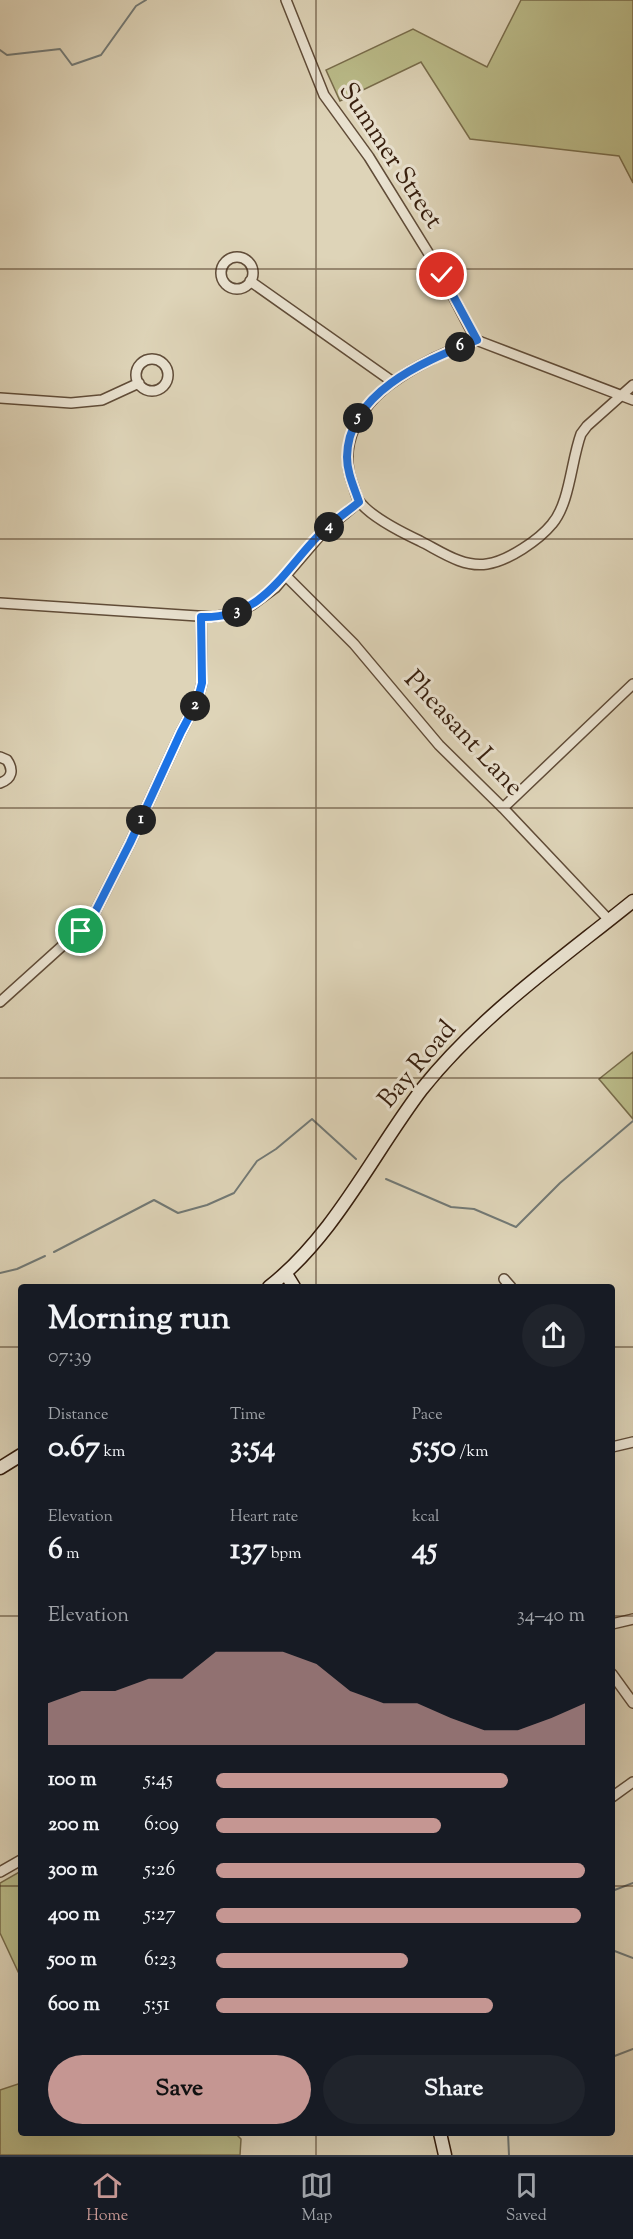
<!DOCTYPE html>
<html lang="en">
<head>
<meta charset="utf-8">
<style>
	:root { --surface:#171b24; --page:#20242c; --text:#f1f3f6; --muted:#9ea1a6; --line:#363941; --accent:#c59692 }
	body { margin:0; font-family:"Sorts Mill Goudy",serif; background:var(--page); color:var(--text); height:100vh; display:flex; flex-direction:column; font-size:22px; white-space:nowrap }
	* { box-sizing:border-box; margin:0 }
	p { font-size:20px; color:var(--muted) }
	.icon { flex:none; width:33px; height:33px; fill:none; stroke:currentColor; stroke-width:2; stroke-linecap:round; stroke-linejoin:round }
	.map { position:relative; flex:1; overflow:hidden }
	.side { position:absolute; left:18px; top:1284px; width:597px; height:852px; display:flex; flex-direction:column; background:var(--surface); border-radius:6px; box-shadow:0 6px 24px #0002 }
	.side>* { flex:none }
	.pin { position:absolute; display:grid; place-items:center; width:51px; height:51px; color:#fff; margin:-26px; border:3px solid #fff; border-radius:50%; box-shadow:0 2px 6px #0007 }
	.km { position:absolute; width:30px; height:30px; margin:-15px; border-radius:50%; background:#222; color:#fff; font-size:16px; line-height:30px; text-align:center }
	.round { display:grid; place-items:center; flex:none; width:63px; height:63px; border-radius:32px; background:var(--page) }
	.headline { display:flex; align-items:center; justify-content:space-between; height:102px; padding:0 30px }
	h1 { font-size:33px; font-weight:700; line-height:45px }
	.metrics { display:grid; grid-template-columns:repeat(3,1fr); gap:9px; height:102px; padding:6px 30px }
	.metrics div { display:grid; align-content:center }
	.metrics b { font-size:30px; font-weight:700 }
	.metrics small { font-size:16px; font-weight:400 }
	.metrics p { font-size:16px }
	.chart { height:168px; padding:12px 30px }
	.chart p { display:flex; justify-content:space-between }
	.chart svg { width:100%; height:108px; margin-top:6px; fill:var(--accent); opacity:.7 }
	.cta { display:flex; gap:12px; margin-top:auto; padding:12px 30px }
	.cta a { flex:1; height:69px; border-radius:36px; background:var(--accent); color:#111; font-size:24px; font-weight:700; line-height:69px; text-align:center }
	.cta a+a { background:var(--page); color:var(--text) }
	ul { padding:0 30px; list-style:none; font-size:20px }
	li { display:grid; grid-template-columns:96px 72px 1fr; align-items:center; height:45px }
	li i { height:15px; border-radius:8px; background:var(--accent) }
	.menu { display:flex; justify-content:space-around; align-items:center; height:84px; border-top:2px solid var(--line); background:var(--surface); font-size:16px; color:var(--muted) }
	.menu a { display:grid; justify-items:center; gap:3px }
	.menu .selected { color:var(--accent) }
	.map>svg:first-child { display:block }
	.green { fill:#babb89; stroke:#786c4b; stroke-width:1.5 }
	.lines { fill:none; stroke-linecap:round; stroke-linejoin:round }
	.stream { stroke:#727975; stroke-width:2 }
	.street-casing { stroke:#604c38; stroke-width:12 }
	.secondary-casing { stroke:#361e0d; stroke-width:15 }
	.street { stroke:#eae3d1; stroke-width:9 }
	.secondary { stroke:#eae3d1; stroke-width:12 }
	.route-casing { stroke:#fff; stroke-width:12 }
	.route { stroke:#1a73e8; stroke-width:8 }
	.grid { fill:none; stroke:#361e0d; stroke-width:1.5; stroke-opacity:0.55 }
	.labels { text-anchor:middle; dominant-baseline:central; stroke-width:6; stroke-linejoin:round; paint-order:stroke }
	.street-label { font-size:26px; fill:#361e0d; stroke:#eae3d1 }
</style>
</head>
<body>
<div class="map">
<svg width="633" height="2155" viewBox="0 0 633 2155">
	<rect width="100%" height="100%" fill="#ded4b8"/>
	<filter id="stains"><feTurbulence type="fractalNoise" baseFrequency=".00333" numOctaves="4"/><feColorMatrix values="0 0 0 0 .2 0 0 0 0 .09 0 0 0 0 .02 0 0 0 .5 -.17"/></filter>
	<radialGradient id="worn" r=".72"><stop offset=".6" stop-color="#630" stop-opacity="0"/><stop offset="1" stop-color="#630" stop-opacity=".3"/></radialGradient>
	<path class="green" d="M521,0H633V183L619,156L470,139L421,62L340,101L326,70L413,29L487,67Z
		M633,1052V1119L599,1079Z
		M21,1871V1978L0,1933V1883Z
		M21,2083V2133H235L241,2139L240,2155H0V2090Z"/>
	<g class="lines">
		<path class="stream" d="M0,50L7,55L60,49L72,65L101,55L136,6L146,0
			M386,1179L451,1207L474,1209L516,1227L560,1183L633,1121
			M54,1252L154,1200L178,1213L207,1205L234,1193L257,1161L276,1149L312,1119L356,1159
			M0,1273L17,1269L45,1256
			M612,1891L633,1883
			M612,1950L633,1958
			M612,2057L633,2049
			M508,2133L509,2155"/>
		<g class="street-casing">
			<path id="street" d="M286,0L324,95L369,157L442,275L476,340L633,400
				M221 273a16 16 0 1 1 32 0a16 16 0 1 1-32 0Z
				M250,281L393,382
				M476,340C447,352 417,364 392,383C360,406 337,445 353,485C355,490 356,497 359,501C370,516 403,533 420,541C440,551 463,568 487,564C508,561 539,540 552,524C570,503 571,461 581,434L587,426L633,385
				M136 375a16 16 0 1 1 32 0a16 16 0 1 1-32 0Z
				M0,398L71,403L102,400L139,383
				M286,576L354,644L439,745L503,808L609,920
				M0,603L213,617L236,612L252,605L275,588L322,533L359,502
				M0,757L7,760C14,770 12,779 0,783
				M503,808L633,684
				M0,1002L91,920L130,843L181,732L197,702L202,683L201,617
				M504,1279L511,1287
				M612,1447L633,1442
				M612,1624L633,1619
				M612,1674L633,1703
				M612,1797L633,1782
				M0,1872L21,1860"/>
		</g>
		<g class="secondary-casing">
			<path id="secondary" d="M286,1274L294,1287
				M269,1287C335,1235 372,1155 422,1089C481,1015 560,960 633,901
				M0,1468L21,1455
				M440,2133L445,2155"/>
		</g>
		<use href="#street" class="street"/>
		<use href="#secondary" class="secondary"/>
	</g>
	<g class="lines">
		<g class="route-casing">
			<path id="route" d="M81,931L91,920L130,843L181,732L197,702L202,683L201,617C263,619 283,571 320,534C332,522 347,512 359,502C354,487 347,473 347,457C348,391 426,361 477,340L442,275"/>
		</g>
		<use href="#route" class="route"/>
	</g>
	<path class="grid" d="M316,0V1287M0,269H633M0,539H633M0,808H633M0,1078H633M0,1347H21M612,1347H633M0,1616H21M612,1616H633M0,1886H21M612,1886H633M316,2133V2155"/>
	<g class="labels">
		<g class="street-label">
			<text transform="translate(390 156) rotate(57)">Summer Street</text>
			<text transform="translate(463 734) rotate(47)">Pheasant Lane</text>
			<text transform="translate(418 1065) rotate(-50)">Bay Road</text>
		</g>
	</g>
	<rect width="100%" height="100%" filter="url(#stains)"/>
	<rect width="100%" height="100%" fill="url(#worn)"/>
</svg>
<div class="pin" style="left:81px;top:931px;background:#1e9e55"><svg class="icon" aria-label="arrive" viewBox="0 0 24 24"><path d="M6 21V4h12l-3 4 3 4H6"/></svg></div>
<div class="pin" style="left:442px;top:275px;background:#d93025"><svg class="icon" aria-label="check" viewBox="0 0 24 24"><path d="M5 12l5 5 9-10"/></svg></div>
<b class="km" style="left:141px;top:820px">1</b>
<b class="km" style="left:195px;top:706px">2</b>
<b class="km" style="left:237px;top:612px">3</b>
<b class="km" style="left:329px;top:527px">4</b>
<b class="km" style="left:358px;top:418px">5</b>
<b class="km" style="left:460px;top:347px">6</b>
<section class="side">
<div class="headline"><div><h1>Morning run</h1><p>07:39</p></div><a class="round"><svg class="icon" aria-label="share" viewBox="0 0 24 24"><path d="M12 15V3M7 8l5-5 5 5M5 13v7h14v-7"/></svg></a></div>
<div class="metrics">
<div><p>Distance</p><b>0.67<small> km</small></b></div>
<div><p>Time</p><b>3:54</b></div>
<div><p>Pace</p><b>5:50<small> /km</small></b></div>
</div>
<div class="metrics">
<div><p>Elevation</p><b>6<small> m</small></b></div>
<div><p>Heart rate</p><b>137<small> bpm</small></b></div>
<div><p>kcal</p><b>45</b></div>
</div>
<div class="chart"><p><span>Elevation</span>34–40 m</p>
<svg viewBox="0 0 160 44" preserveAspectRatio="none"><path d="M0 44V27L10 22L20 22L30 17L40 17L50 6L60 6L70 6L80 11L90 22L100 27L110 27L120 33L130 38L140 38L150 33L160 27V44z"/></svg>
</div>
<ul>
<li><b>100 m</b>5:45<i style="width:79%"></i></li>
<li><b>200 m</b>6:09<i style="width:61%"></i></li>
<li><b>300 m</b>5:26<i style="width:100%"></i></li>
<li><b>400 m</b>5:27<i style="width:99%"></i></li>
<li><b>500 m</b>6:23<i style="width:52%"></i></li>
<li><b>600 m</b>5:51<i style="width:75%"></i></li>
</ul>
<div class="cta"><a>Save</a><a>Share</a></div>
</section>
</div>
<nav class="menu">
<a class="selected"><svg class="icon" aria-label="home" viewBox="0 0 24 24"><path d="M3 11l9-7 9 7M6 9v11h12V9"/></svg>Home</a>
<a><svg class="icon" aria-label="map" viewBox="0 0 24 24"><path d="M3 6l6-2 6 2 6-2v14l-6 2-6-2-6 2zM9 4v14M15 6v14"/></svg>Map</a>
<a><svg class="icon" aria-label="saved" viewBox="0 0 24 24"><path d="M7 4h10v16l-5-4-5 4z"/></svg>Saved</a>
</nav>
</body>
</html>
